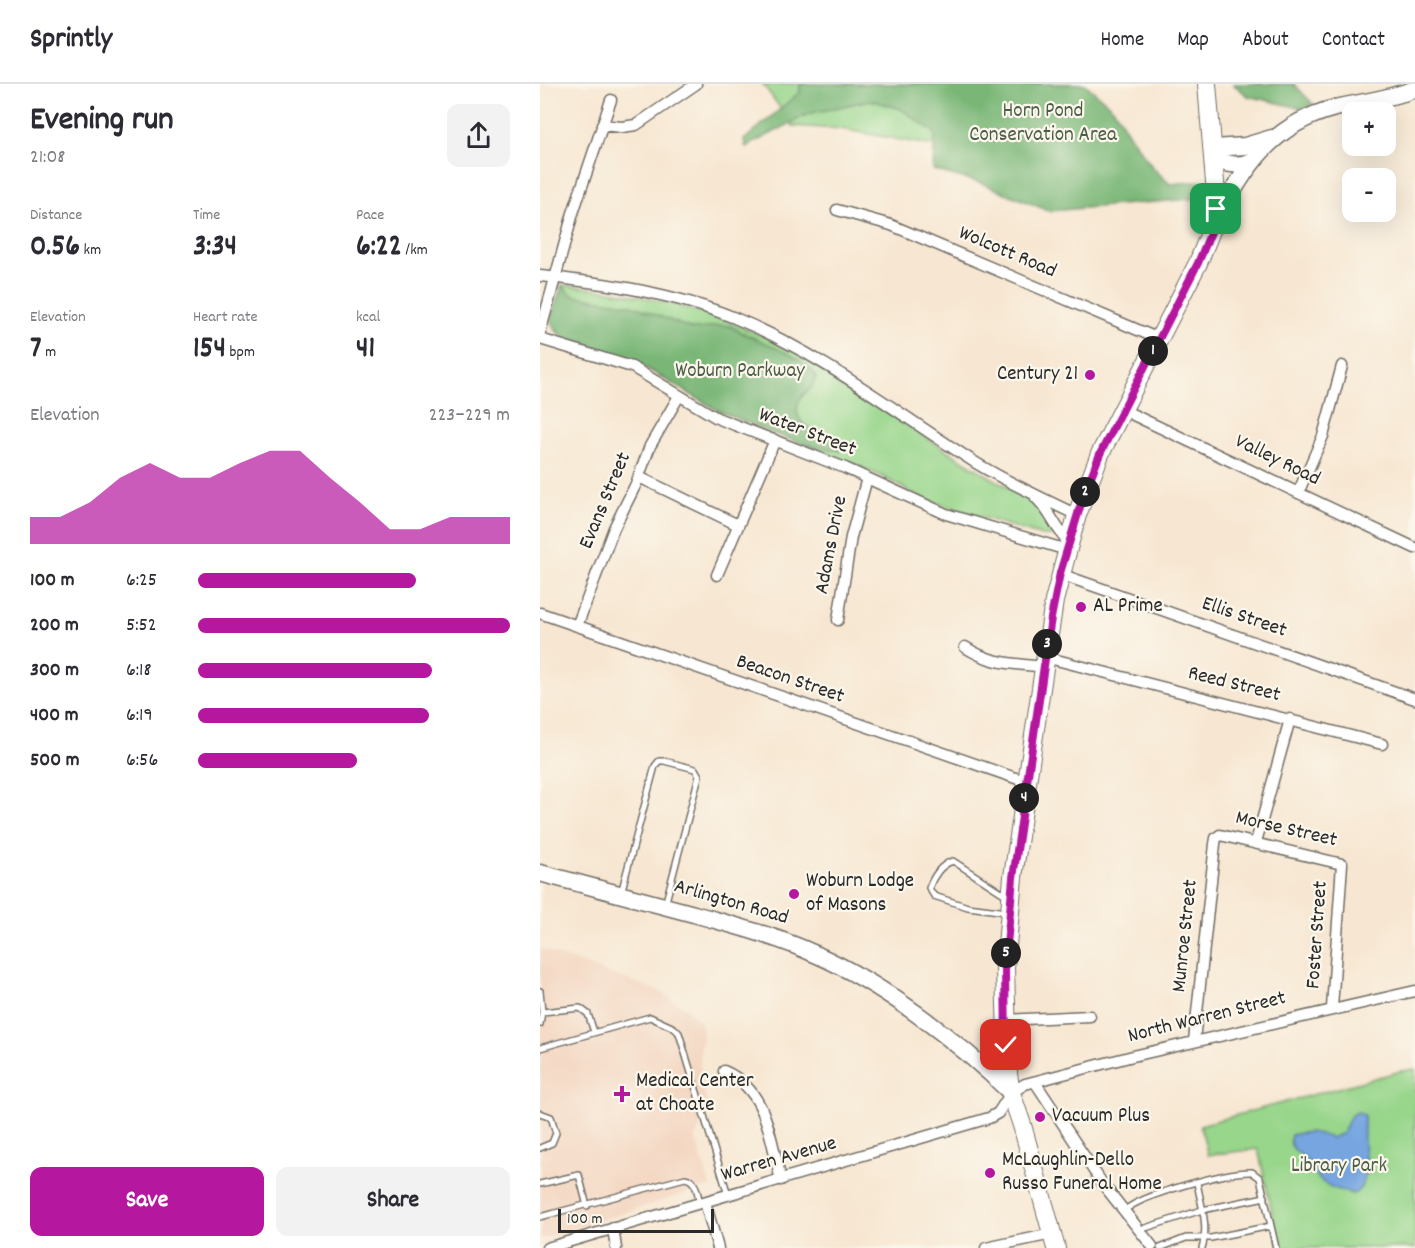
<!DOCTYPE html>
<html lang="en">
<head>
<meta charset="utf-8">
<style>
	:root { --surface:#fff; --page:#f2f2f3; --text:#2b2b33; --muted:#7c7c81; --line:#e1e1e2; --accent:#b5179e }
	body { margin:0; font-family:Dekko,sans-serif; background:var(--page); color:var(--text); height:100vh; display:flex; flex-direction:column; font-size:22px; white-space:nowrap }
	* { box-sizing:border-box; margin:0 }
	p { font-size:20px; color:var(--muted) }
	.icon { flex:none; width:33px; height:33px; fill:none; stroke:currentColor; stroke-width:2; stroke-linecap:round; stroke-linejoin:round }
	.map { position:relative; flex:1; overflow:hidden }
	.drawer { display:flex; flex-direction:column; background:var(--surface); width:540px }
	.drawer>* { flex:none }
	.controls { position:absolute; left:802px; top:18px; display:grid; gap:12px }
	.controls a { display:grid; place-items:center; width:54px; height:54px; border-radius:12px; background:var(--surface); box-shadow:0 6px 24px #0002; font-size:30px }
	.scale { position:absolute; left:18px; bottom:15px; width:156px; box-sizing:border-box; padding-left:6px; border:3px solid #2b2b2b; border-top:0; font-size:16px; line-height:21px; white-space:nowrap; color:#2b2b2b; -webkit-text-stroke:4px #fbf7ec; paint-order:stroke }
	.pin { position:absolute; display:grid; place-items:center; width:51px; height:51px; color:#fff; margin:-26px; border-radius:12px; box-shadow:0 3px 9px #0006 }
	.km { position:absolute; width:30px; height:30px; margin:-15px; border-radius:50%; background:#222; color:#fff; font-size:16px; line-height:30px; text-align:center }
	.round { display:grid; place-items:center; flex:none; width:63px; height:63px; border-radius:12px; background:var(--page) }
	.overview { display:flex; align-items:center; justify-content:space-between; height:102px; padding:0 30px }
	h1 { font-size:33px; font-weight:700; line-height:45px }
	.metrics { display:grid; grid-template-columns:repeat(3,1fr); gap:9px; height:102px; padding:6px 30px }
	.metrics div { display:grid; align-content:center }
	.metrics b { font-size:30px; font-weight:700 }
	.metrics small { font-size:16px; font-weight:400 }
	.metrics p { font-size:16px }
	.chart { height:168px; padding:12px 30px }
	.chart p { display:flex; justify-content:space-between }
	.chart svg { width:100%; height:108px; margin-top:6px; fill:var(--accent); opacity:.7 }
	.button { display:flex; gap:12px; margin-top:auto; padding:12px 30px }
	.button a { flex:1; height:69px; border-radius:12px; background:var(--accent); color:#fff; font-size:24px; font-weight:700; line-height:69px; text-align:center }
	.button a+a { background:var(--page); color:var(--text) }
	ul { padding:0 30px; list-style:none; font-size:20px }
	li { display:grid; grid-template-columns:96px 72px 1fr; align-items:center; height:45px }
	li i { height:15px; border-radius:8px; background:var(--accent) }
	header { display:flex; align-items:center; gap:36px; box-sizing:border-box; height:84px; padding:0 30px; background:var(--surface); border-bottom:2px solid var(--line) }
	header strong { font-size:28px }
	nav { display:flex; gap:33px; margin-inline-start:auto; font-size:21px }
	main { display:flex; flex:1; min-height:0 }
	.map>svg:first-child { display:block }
	.built { fill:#f3d4be }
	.green { fill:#98d68b; stroke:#62805b; stroke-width:1.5 }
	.forest { fill:#7ab777; stroke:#527151; stroke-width:1.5 }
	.water { fill:#76a5e0; stroke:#506886; stroke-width:1.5 }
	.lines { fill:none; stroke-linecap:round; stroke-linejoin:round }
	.lane-casing { stroke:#726d65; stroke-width:8 }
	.street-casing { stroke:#726d65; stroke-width:13 }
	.secondary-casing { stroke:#726d65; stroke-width:19 }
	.primary-casing { stroke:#726d65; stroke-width:20 }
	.lane { stroke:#fff; stroke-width:5 }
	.street { stroke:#fff; stroke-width:10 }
	.secondary { stroke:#fff; stroke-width:16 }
	.primary { stroke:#fff; stroke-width:18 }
	.route-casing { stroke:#fff; stroke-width:12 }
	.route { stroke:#b5179e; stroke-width:8 }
	.poi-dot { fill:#b5179e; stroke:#fbf7ec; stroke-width:2 }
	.labels { text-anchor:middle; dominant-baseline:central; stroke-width:4.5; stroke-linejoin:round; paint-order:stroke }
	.park-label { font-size:21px; fill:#4c5e48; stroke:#fbf7ec }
	.street-label { font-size:21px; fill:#2b2b2b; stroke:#fbf7ec }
	.poi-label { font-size:21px; fill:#2b2b2b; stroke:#fbf7ec; text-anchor:start }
</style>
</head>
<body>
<header>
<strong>Sprintly</strong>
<nav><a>Home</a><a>Map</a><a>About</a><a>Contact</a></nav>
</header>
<main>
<section class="drawer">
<div class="overview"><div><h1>Evening run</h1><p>21:08</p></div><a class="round"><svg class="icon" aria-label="share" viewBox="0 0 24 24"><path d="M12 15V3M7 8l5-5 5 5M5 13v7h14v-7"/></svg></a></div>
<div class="metrics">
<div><p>Distance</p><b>0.56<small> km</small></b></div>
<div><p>Time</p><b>3:34</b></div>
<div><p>Pace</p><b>6:22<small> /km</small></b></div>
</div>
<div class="metrics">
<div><p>Elevation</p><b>7<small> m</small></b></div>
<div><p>Heart rate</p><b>154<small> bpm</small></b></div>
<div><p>kcal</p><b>41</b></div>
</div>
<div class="chart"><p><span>Elevation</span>223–229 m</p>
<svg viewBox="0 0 160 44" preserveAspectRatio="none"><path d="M0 44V33L10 33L20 27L30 17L40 11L50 17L60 17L70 11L80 6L90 6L100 17L110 27L120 38L130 38L140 33L150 33L160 33V44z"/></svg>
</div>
<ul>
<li><b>100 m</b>6:25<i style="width:70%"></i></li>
<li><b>200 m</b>5:52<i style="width:100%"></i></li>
<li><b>300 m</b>6:18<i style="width:75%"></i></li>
<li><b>400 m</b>6:19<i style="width:74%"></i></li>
<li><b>500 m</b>6:56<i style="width:51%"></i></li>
</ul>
<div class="button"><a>Save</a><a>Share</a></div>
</section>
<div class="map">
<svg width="875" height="1164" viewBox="0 0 875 1164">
	<rect width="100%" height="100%" fill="#fbf7ec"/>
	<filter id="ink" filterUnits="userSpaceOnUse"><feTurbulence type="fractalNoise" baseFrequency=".0167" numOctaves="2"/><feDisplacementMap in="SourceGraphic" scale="12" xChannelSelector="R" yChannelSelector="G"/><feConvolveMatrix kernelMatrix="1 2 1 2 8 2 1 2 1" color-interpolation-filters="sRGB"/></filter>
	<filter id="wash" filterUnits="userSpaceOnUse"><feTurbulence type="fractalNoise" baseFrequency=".008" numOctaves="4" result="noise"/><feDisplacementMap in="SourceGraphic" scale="24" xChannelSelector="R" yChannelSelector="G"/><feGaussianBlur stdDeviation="1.35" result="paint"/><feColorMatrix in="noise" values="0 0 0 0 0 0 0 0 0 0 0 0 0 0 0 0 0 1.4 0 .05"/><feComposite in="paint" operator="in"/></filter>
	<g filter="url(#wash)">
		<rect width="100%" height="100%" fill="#f7e7d2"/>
		<path class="built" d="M0,865L117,906L144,923L160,937L163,952L160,965L161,995L169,1025L155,1053L170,1102L0,1155Z"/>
		<path class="green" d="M223,0H538L549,90L301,45L253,42Z
			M22,201C104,208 183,230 257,268C294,287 328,315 363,338C404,366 447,392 491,416L502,427L512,449L511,452H502L384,415L341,392L306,377L179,327L101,281L70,268L29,257L16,247L11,238Z
			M875,985V1164H740L718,1065L668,1071L660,1041L861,987Z"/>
		<path class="forest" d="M260,0H545L574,25L590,52L613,84L630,100L662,97V114L509,127L441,99L393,86L395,49L361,25L331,16L268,30L206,63L204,56L260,8Z
			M693,0H754L773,20L764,25L708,12Z
			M22,201L29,209L35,212L92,221L152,245C168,246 174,239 190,242C214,257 262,269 276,292C274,297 273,302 270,305C265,310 259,313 258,320C251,347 293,352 300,367L264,360L234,350L179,327L101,281L24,253L13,242L11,234Z"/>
		<path class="water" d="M818,1028L824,1031C825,1039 823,1047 824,1056C824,1072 832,1101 813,1110C801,1106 786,1103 778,1094C773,1089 771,1082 767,1077C759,1067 747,1066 751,1051C769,1047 774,1047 791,1054L803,1049L811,1031Z"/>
	</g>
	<g filter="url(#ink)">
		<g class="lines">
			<g class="lane-casing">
				<path id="lane" d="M81,809L115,682L119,677H124L155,685L159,692L125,821
					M467,828L428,823L394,812L389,804C393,793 401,780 413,777L467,812
					M0,907L2,928L0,940
					M2,928L40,924L48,930L54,948
					M0,964L110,933L134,944L139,949L188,1111
					M0,1029L11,1033L16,1049L12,1059L0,1064
					M657,1099C661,1120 669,1143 662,1164
					M0,1100L39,1091L47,1122
					M584,1127C601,1111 687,1087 712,1088L720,1094L736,1164
					M0,1133L145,1094C157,1096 157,1109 160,1119
					M599,1146L662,1126L725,1113
					M620,1164L646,1154H671L731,1142"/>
			</g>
			<g class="street-casing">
				<path id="street" d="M62,41L82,43L96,41L156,0
					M297,126L351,141L619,255
					M0,192C65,199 134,209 195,234C282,270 357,329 436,379C469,399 503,415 537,431
					M0,249L33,129L71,16
					M0,255L92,283L177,334L305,384L406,430L527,466
					M583,326L875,464
					M99,393L198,441
					M758,409L783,352L802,282
					M496,414C510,426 515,445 529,458
					M520,490L875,615
					M177,491L235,356
					M0,529L487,698
					M298,536L311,453L327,394
					M37,542L74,444L96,400L110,362L139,312
					M425,563C453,581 472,579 504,583
					M505,573L842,660
					M716,758L750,635
					M465,936L550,932
					M654,957L675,760L676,754L680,751L802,780L792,924
					M184,987C228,1006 230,1055 241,1096
					M495,998L562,1099L612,1162
					M165,1118L178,1164
					M73,1144L76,1164
					M7,1164L449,1034L458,1029L471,1009L485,1000L593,972L875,907
					M446,1164L512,1150"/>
			</g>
			<g class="secondary-casing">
				<path id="secondary" d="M673,64L705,62L732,54
					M674,73C686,81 702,84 715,75
					M675,141C702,85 732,40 795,24C822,18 849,15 875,5
					M0,789C51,803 103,816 154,830C195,842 236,852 275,870C342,899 419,958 471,1009"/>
			</g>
			<g class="primary-casing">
				<path id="primary" d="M516,1164L482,1041L471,1009L468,990L465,884L473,793L514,517L537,431L560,370L658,179L674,139L676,111L667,0"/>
			</g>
			<use href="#lane" class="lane"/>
			<use href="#street" class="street"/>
			<use href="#secondary" class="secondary"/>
			<use href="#primary" class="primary"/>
		</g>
	</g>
	<g class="lines" filter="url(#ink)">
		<g class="route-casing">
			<path id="route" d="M466,961L465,884L473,794L511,534L520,489L544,410L560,370L658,179L671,148L676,125"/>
		</g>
		<use href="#route" class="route"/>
	</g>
	<g class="poi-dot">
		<circle cx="550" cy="291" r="6"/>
		<circle cx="541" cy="523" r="6"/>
		<circle cx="254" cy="810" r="6"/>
		<path d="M79 1001h6v6h6v6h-6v6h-6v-6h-6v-6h6z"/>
		<circle cx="500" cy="1033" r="6"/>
		<circle cx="450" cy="1089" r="6"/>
	</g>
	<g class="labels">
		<g class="park-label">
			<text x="503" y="28">Horn Pond<tspan x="503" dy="24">Conservation Area</tspan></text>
			<text x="200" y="288">Woburn Parkway</text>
			<text x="799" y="1083">Library Park</text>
		</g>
		<g class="street-label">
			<text transform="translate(467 169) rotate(23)">Wolcott Road</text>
			<text transform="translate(267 349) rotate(21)">Water Street</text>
			<text transform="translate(737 377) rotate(26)">Valley Road</text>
			<text transform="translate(66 417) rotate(-67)">Evans Street</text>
			<text transform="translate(292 461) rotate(-79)">Adams Drive</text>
			<text transform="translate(704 534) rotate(19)">Ellis Street</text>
			<text transform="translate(250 596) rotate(19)">Beacon Street</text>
			<text transform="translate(694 601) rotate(14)">Reed Street</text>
			<text transform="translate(746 746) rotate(13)">Morse Street</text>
			<text transform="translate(191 819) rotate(16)">Arlington Road</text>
			<text transform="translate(778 851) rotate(-86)">Foster Street</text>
			<text transform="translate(646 852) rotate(-84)">Munroe Street</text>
			<text transform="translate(667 934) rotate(-14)">North Warren Street</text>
			<text transform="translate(239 1076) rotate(-16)">Warren Avenue</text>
		</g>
		<g class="poi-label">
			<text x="538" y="291" text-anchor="end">Century 21</text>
			<text x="553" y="523">AL Prime</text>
			<text x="266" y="798">Woburn Lodge<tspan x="266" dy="24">of Masons</tspan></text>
			<text x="96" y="998">Medical Center<tspan x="96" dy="24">at Choate</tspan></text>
			<text x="512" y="1033">Vacuum Plus</text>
			<text x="462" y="1077">McLaughlin-Dello<tspan x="462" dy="24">Russo Funeral Home</tspan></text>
		</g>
	</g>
</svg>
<div class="controls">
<a>+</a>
<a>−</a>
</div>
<div class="scale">100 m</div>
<div class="pin" style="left:676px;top:125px;background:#1e9e55"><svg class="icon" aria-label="arrive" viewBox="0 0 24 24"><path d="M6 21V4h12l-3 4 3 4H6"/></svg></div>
<div class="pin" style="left:466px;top:961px;background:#d93025"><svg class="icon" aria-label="check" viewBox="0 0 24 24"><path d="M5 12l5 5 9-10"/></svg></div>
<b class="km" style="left:613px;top:267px">1</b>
<b class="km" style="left:545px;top:408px">2</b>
<b class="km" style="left:507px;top:560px">3</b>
<b class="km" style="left:484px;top:714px">4</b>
<b class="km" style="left:466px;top:869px">5</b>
</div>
</main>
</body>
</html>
